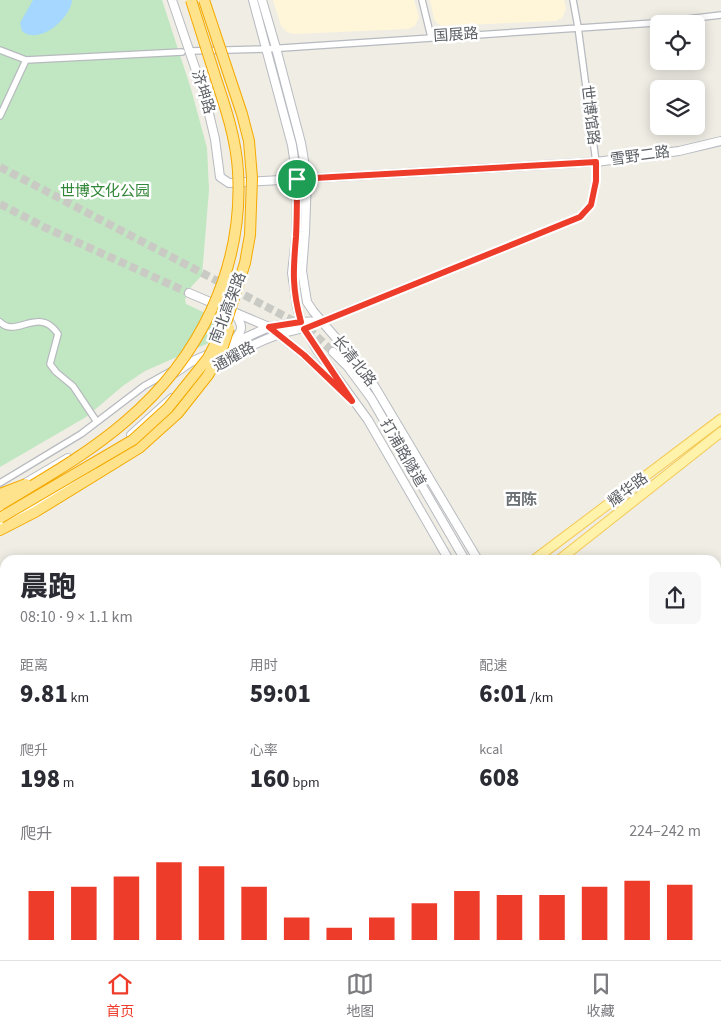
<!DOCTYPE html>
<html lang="zh">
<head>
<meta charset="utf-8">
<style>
	:root { --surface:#fff; --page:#f7f7f7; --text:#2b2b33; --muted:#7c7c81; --line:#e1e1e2; --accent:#ee3c2b }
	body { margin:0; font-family:"Source Sans 3","Noto Sans SC",sans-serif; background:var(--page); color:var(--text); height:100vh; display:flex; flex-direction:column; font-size:19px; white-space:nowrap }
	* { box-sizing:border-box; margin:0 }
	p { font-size:16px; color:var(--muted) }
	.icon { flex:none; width:28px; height:28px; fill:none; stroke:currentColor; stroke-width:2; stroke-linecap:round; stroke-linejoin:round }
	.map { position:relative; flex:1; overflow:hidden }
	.sheet { position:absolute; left:0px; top:555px; width:721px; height:405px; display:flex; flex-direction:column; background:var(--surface); border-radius:15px 15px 0 0; box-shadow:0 2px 12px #0003 }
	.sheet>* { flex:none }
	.tools { position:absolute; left:650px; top:15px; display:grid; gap:10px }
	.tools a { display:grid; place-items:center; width:55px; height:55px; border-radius:8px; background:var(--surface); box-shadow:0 2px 12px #0003; font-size:25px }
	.pin { position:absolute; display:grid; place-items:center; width:42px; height:42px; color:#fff; margin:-21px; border:2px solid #fff; border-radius:50%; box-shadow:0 1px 5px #0007 }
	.round { display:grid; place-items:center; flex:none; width:52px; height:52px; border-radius:8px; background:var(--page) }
	.overview { display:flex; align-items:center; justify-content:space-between; height:85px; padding:0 20px }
	h1 { font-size:28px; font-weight:800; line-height:38px }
	.figures { display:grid; grid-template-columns:repeat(3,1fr); gap:8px; height:85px; padding:5px 20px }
	.figures div { display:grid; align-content:center }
	.figures b { font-size:25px; font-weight:800 }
	.figures small { font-size:14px; font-weight:400 }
	.figures p { font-size:14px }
	.chart { height:140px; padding:10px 20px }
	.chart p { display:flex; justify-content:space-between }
	.chart svg { width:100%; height:90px; margin-top:5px; stroke:var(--accent); stroke-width:6 }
	.tab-bar { display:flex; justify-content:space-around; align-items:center; height:70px; border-top:1px solid var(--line); background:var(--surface); font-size:14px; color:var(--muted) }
	.tab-bar a { display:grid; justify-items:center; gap:2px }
	.tab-bar .current { color:var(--accent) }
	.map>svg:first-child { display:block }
	.commercial { fill:#fff6da }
	.education { fill:#dfdcd2 }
	.green { fill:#c0e7c1 }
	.water { fill:#a5d7ff }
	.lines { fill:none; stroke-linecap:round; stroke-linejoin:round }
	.secondary-tunnel { stroke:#cacac4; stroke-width:8; stroke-dasharray:8 4; stroke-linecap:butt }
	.street-casing { stroke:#b7babf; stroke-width:8 }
	.secondary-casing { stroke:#b8bbc1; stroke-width:10 }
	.primary-casing { stroke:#f5ca57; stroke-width:11 }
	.highway-casing { stroke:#f4a900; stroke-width:12 }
	.street { stroke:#fff; stroke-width:5.5 }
	.secondary { stroke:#fff; stroke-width:8 }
	.primary { stroke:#fff2aa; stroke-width:9 }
	.highway { stroke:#ffe38c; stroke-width:10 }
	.highway-bridge-casing { stroke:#f4a900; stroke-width:12; stroke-linecap:butt }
	.highway-bridge { stroke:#ffe38c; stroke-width:10 }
	.route-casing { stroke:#fff; stroke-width:10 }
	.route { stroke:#ee3c2b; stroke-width:6 }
	.labels { text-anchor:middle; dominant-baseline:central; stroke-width:5; stroke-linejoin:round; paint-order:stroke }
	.street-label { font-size:15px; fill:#5c6065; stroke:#fff }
	.park-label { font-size:15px; fill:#328637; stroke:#fff }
	.neighbourhood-label { font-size:16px; font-weight:bold; fill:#6d7277; stroke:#fff }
</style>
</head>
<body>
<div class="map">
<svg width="721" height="960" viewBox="0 0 721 960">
	<rect width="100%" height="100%" fill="#efede4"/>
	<path class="commercial" d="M273,0H414L419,17L415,26L408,29L294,34L287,32L281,26Z
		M430,0H564L566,9L562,18L556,21L442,26L437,23L434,19Z"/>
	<path class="education" d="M721,826V920L716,921V827Z"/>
	<path class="green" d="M0,0H162L191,89L207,148L209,190L202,275L191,287L185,299L186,304L231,325L229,334L145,371L124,385L86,417L0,467Z"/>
	<path class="water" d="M33,0H72C71,18 39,46 22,31L20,23Z"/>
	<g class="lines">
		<path class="secondary-tunnel" d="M0,167L309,329L333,352
			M0,204L46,228L189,293"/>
		<g class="street-casing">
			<path id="street" d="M422,0L431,37
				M0,50L26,60L182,52
				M190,51L267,49L654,23L721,15
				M0,116L26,60
				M321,321L580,217L591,205L596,181V162L578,27L573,0
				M0,322C16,339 39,305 58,334L50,364L56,372L73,386L97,422
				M0,483L81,434L144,386L171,371"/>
		</g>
		<g class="secondary-casing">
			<path id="secondary" d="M172,0L205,97L215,139L220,177L229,183L596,162L679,151L721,141
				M253,0L292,145L297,179L296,237L292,273L297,307L301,322L317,350L368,420L449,560
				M262,0L276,48L301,143L307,178L305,232L302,271L307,302L313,311L369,377L478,560
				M189,293L269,327L304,355L344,392
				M235,313C241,324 245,328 235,339
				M333,352L348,367L371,398L465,560
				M175,373L191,362L269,327L301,322L319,321
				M191,383C217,364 246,346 277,335C293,329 306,330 321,321
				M131,435L172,398
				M22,485L68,458
				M0,525L58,492L92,469
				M716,821L721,820
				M115,955L116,960
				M589,955L591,960"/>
		</g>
		<g class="primary-casing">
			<path id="primary" d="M534,560L721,419
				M559,560L721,432
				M0,929L5,926"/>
		</g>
		<g class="highway-casing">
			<path id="highway" d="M0,530L35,512L139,448L178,413L208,375
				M0,910L5,907
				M0,921L5,918"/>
		</g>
		<use href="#street" class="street"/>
		<use href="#secondary" class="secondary"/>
		<use href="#primary" class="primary"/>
		<use href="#highway" class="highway"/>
		<g class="highway-bridge-casing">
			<path id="highway-bridge" d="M208,375L220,355L229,328
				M0,494L26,484
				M0,505C43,479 88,454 126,421C199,359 244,269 238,171C236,139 226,109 216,79C208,53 199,26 191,0
				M0,518L133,440L168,408L208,358L226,323L245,263L250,235L252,178L249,141L242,114L204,0"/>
		</g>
		<use href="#highway-bridge" class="highway-bridge"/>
	</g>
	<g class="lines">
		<g class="route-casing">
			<path id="route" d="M596,162V181L591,205L580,217L304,329L352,401L304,355L269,327L301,322C292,289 293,271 296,237C297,218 297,198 297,179Z"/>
		</g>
		<use href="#route" class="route"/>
	</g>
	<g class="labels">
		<g class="street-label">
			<text transform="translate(456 35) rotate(-4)">国展路</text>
			<text transform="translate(203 92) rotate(73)">济坤路</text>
			<text transform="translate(590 115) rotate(83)">世博馆路</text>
			<text transform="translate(640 156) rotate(-8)">雪野二路</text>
			<text transform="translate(228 308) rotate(-69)">南北高架路</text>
			<text transform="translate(234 357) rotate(-29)">通耀路</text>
			<text transform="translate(354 361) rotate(52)">长清北路</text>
			<text transform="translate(403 453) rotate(60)">打浦路隧道</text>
			<text transform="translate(628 490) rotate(-37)">耀华路</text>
		</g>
		<g class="park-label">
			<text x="105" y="191">世博文化公园</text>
		</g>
		<g class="neighbourhood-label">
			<text x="521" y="500">西陈</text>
		</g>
	</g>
</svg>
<div class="tools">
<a><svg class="icon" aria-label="locate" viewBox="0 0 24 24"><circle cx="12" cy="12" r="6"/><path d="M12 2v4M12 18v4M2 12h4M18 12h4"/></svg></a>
<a><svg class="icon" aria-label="layers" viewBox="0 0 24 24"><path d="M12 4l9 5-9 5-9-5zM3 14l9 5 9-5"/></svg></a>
</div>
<div class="pin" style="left:297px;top:179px;background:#1e9e55"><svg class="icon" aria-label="arrive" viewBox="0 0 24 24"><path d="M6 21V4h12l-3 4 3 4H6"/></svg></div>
<section class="sheet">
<div class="overview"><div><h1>晨跑</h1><p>08:10 · 9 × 1.1 km</p></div><a class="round"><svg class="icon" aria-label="share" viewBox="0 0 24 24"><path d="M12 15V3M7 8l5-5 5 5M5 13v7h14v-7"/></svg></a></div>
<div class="figures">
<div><p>距离</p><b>9.81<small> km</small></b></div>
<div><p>用时</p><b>59:01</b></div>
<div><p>配速</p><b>6:01<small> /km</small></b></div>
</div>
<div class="figures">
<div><p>爬升</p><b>198<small> m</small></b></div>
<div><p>心率</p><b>160<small> bpm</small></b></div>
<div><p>kcal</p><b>608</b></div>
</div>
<div class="chart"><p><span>爬升</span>224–242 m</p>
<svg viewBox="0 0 160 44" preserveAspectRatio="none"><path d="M5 44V20M15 44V18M25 44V13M35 44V6M45 44V8M55 44V18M65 44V33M75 44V38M85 44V33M95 44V26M105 44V20M115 44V22M125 44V22M135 44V18M145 44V15M155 44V17"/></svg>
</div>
</section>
</div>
<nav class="tab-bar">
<a class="current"><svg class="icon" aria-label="home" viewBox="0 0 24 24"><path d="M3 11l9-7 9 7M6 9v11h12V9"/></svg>首页</a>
<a><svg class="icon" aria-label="map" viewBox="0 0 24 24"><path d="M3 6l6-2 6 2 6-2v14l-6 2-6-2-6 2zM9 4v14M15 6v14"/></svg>地图</a>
<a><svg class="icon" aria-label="saved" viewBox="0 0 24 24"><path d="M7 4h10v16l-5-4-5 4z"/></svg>收藏</a>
</nav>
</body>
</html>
